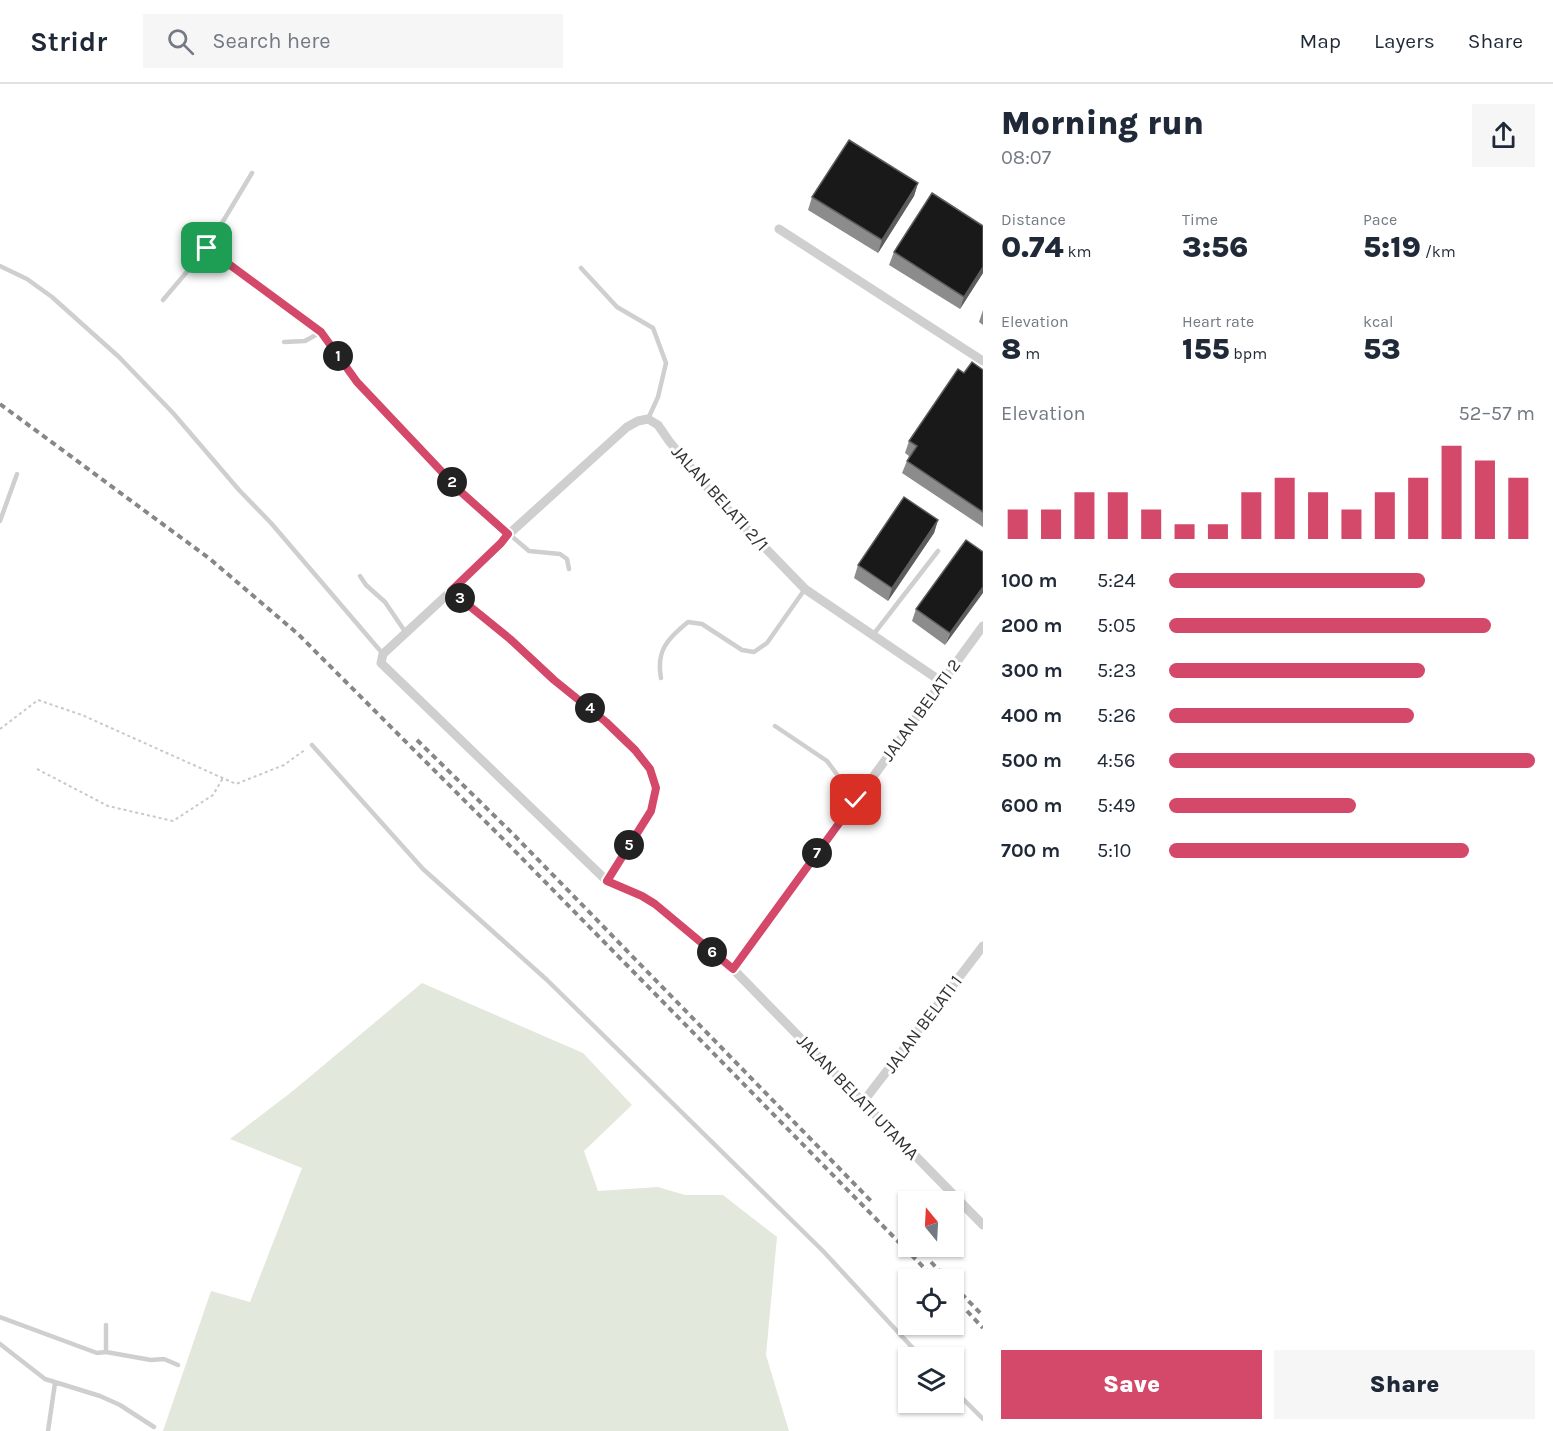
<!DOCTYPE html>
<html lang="en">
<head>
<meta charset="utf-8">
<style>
	:root { --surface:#fff; --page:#f6f6f7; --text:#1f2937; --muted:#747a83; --line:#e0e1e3; --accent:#d44869 }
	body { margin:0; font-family:Karla,sans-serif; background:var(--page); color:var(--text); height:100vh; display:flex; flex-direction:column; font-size:22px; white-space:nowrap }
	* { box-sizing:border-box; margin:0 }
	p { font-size:20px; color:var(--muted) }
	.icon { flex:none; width:33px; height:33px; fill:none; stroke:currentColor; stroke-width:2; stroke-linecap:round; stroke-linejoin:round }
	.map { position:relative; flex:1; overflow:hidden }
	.panel { display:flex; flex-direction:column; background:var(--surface); width:570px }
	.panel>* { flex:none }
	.needle { width:39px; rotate:342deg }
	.fabs { position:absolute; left:898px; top:1107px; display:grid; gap:12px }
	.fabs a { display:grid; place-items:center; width:66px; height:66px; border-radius:0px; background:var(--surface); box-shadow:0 2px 4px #0004; font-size:30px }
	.pin { position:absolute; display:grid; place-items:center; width:51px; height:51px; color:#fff; margin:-26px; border-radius:12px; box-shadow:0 3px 9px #0006 }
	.km { position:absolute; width:30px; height:30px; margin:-15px; border-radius:50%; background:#222; color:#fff; font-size:16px; line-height:30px; text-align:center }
	.round { display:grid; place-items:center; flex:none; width:63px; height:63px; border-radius:0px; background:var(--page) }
	.headline { display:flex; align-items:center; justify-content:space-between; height:102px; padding:0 18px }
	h1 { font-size:33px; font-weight:800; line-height:45px }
	.metrics { display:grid; grid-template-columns:repeat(3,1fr); gap:9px; height:102px; padding:6px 18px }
	.metrics div { display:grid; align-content:center }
	.metrics b { font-size:30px; font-weight:800 }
	.metrics small { font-size:16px; font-weight:400 }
	.metrics p { font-size:16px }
	.chart { height:168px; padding:12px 18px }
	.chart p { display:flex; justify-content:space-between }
	.chart svg { width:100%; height:108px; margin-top:6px; stroke:var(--accent); stroke-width:6 }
	.primary-button { display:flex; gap:12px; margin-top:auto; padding:12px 18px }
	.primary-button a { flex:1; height:69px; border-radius:0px; background:var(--accent); color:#fff; font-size:24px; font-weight:800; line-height:69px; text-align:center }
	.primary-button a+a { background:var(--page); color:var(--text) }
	ul { padding:0 18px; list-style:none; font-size:20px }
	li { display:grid; grid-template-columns:96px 72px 1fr; align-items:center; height:45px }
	li i { height:15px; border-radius:8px; background:var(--accent) }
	header { display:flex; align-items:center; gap:36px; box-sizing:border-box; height:84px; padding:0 30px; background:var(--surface); border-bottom:2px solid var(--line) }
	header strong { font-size:28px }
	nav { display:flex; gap:33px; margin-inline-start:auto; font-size:21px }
	.search { width:420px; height:54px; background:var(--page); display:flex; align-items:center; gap:15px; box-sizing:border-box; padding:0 21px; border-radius:0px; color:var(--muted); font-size:22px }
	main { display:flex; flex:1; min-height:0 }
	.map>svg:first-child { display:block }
	.green { fill:#e3e8dc }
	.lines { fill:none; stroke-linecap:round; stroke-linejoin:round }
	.path { stroke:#c9c9c9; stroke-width:2; stroke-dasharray:3 3; stroke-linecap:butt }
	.lane { stroke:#cfcfcf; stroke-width:4.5 }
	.street { stroke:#cfcfcf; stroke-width:9 }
	.rail { stroke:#878787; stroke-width:4; stroke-dasharray:6 4.5; stroke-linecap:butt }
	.wall { fill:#8c8c8c }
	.shaded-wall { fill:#5e5e5e }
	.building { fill:#191919; stroke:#5e5e5e; stroke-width:1.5 }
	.route-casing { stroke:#fff; stroke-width:12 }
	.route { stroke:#d44869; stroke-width:8 }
	.labels { text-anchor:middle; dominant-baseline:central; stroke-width:6; stroke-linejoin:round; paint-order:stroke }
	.street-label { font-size:18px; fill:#323232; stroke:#fff }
</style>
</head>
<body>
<header>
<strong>Stridr</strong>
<div class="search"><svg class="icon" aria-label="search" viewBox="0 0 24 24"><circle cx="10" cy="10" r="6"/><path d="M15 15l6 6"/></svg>Search here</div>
<nav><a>Map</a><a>Layers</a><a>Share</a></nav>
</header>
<main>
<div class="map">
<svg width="983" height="1347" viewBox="0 0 983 1347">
	<rect width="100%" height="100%" fill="#fff"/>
	<path class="green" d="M422,899L583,969L632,1021L584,1067L598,1107L658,1103L685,1111H723L777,1153L766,1271L789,1347H163L211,1207L250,1218L302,1084L230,1055L294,1006Z"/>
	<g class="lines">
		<path class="path" d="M0,645L38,616L82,631L236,700L284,681L306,665
			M37,685L108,722L173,737L213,711L223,694"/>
		<path class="lane" d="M207,164L321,248L357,298L461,408L509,450L529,467L560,470L567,475L569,485
			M0,182L27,195L52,213L119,273L173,329L239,406L271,439L383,570
			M581,184L617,223L653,244L666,279L658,313L648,335
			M163,216L207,164L252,89
			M284,258L305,257L321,248
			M0,437L17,390
			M360,492L366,501L385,518L406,549
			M452,508L510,555L554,596L606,638L635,666L650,685L656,704L651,727L607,797
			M873,551L938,467
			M661,594C656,567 667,555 688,538L702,540L742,566L754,568L767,559L805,505
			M775,642L827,677L856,716
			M312,661L423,785L547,896L823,1167L922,1274
			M0,1233L97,1269L106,1268V1241
			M0,1260L45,1295L100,1312L120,1321L154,1343
			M106,1268L151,1276L164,1275L178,1281
			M954,1306L983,1335
			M48,1347L55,1299"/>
		<path class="street" d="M779,145L983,277
			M942,598L805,505L711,408L669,357L658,341L648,335L638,337L627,343L509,450L502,460L383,570L381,579L607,797L642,812L655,820L733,885L983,1141
			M733,885L983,542
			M863,1018L983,862"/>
		<path class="rail" d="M0,320L210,475L298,550L507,759L936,1196
			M417,656L514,751L873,1119
			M931,1178L948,1196
			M954,1202L983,1232
			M967,1227L983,1244"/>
	</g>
	<path class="wall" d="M918,99L914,112L878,169L808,126L812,113Z
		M894,168L983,189L960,225L889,181Z
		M983,226V241L979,238Z
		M983,286V443L902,389L907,377L909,372L905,369L909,357L964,289Z
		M938,436L934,449L888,517L854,494L858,481Z
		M983,468L945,561L912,537L916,525Z"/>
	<path class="shaded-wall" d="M918,99L914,112L878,169L882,156Z
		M983,183V189L960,225L964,213Z
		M938,436L934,449L888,517L892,504Z
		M983,503V509L945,561L950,549Z"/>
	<path class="building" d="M849,56L918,99L882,156L812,113Z
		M932,109L983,142V183L964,213L894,168Z
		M972,278L983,286V428L907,377L917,362L909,357L958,285L964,289Z
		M904,413L938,436L892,504L858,481Z
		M966,456L983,468V503L950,549L916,525Z"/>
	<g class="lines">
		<g class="route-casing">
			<path id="route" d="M207,164L321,248L357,298L461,408L508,450L501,459L451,507L510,555L554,596L606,638L635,666L650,685L656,704L651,727L607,797L642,812L655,820L733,885L856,716"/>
		</g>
		<use href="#route" class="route"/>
	</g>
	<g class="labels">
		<g class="street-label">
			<text transform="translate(720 414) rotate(48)">JALAN BELATI 2/1</text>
			<text transform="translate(921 626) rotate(-54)">JALAN BELATI 2</text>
			<text transform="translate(923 940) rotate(-53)">JALAN BELATI 1</text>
			<text transform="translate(858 1013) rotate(46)">JALAN BELATI UTAMA</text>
		</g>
	</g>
</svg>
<div class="fabs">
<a><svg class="needle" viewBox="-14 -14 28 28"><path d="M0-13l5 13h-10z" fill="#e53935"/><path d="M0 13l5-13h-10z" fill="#747a83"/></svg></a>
<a><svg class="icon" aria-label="locate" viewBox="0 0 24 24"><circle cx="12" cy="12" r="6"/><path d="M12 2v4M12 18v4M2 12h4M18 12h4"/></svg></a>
<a><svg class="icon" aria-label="layers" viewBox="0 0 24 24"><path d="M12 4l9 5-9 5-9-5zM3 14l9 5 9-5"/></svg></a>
</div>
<div class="pin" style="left:207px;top:164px;background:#1e9e55"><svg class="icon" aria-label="arrive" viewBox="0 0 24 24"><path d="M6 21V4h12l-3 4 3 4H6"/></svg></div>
<div class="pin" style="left:856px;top:716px;background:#d93025"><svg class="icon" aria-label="check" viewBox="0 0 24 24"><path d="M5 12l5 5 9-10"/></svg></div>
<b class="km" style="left:338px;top:272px">1</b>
<b class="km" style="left:452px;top:398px">2</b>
<b class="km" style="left:460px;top:514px">3</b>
<b class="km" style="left:590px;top:624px">4</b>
<b class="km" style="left:629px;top:761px">5</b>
<b class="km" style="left:712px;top:868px">6</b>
<b class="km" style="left:817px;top:769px">7</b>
</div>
<section class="panel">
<div class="headline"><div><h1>Morning run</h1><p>08:07</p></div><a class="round"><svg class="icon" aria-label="share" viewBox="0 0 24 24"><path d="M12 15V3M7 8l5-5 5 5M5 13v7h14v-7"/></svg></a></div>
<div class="metrics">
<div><p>Distance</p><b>0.74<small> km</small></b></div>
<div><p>Time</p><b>3:56</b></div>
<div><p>Pace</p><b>5:19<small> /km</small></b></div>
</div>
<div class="metrics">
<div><p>Elevation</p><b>8<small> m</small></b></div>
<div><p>Heart rate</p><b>155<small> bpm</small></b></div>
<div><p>kcal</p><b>53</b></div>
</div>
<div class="chart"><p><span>Elevation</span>52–57 m</p>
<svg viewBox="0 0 160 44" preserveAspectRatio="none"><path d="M5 44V32M15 44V32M25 44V25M35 44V25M45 44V32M55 44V38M65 44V38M75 44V25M85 44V19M95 44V25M105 44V32M115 44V25M125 44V19M135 44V6M145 44V12M155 44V19"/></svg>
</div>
<ul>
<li><b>100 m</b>5:24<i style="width:70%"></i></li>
<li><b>200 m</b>5:05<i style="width:88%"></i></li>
<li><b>300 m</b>5:23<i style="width:70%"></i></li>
<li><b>400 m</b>5:26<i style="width:67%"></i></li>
<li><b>500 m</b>4:56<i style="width:100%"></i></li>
<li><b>600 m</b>5:49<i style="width:51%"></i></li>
<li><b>700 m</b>5:10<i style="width:82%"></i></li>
</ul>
<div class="primary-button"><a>Save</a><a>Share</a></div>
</section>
</main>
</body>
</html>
